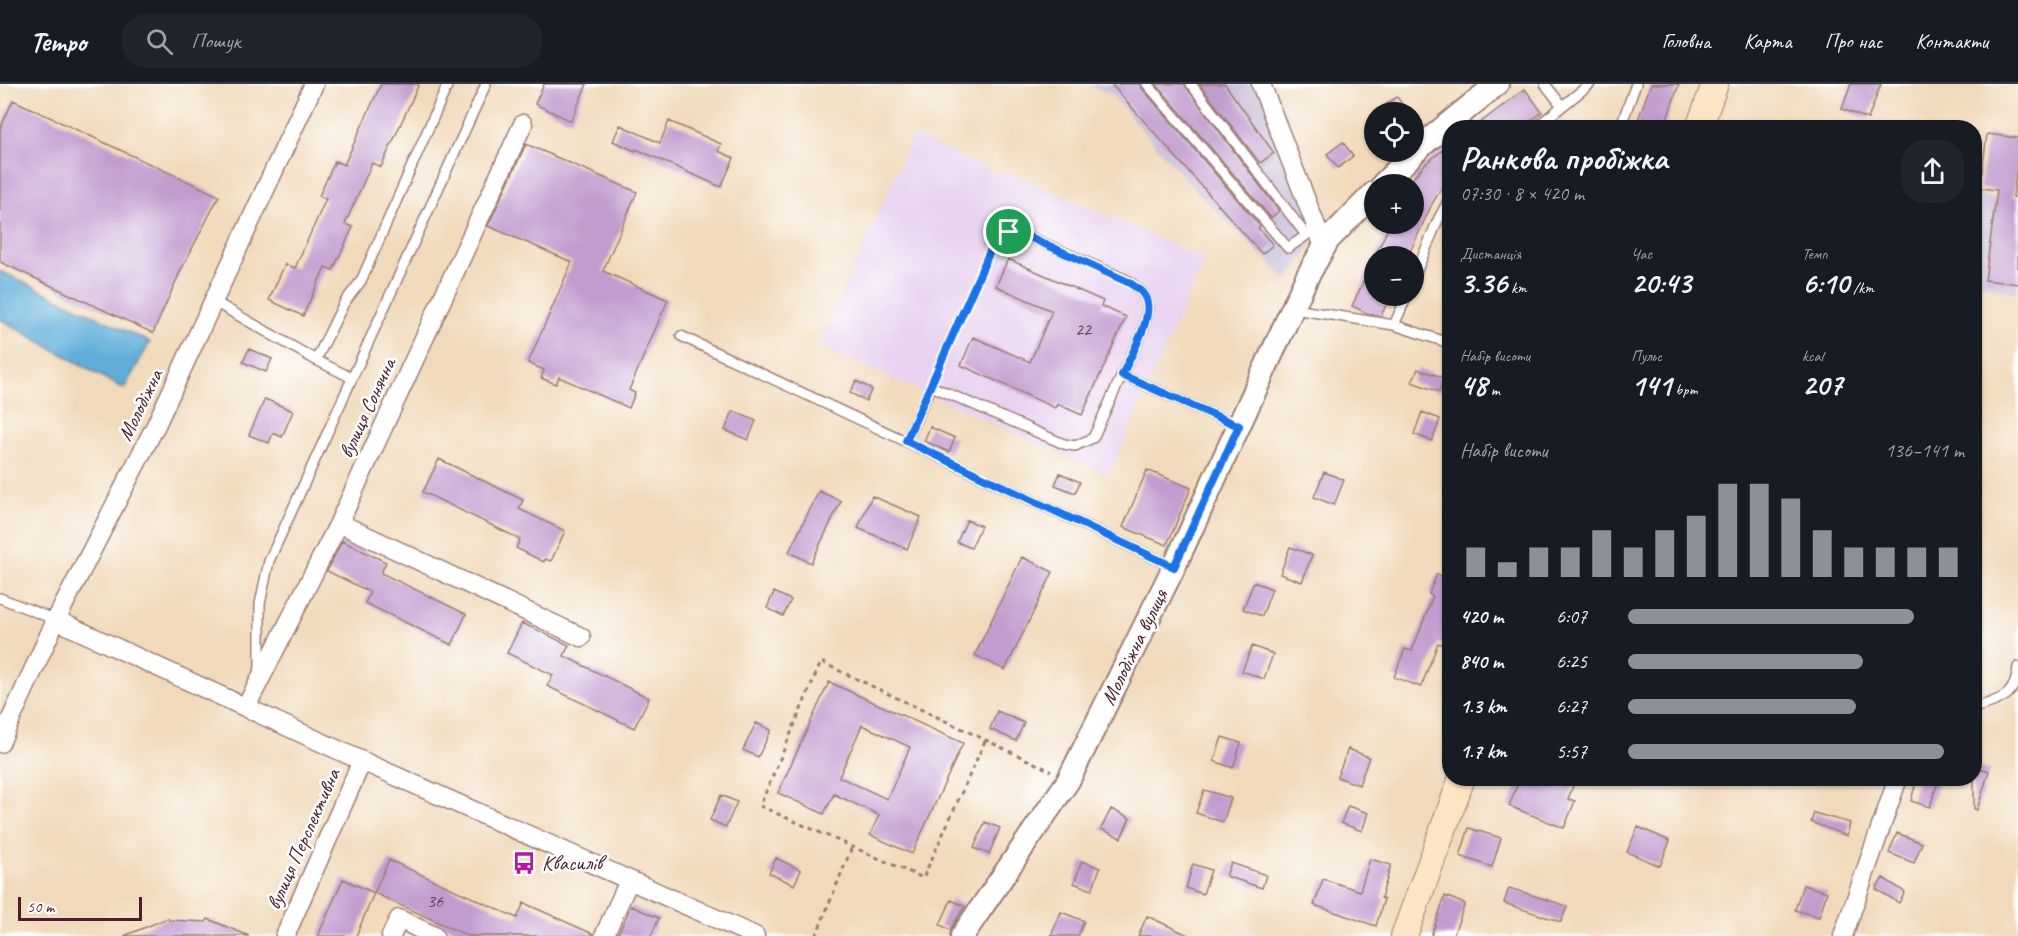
<!DOCTYPE html>
<html lang="uk">
<head>
<meta charset="utf-8">
<style>
	:root { --surface:#171b24; --page:#20242c; --text:#f1f3f6; --muted:#9ea1a6; --line:#363941; --accent:#8c9099 }
	body { margin:0; font-family:Caveat,sans-serif; background:var(--page); color:var(--text); height:100vh; display:flex; flex-direction:column; font-size:22px; white-space:nowrap }
	* { box-sizing:border-box; margin:0 }
	p { font-size:20px; color:var(--muted) }
	.icon { flex:none; width:33px; height:33px; fill:none; stroke:currentColor; stroke-width:2; stroke-linecap:round; stroke-linejoin:round }
	.map { position:relative; flex:1; overflow:hidden }
	.panel { position:absolute; left:1442px; top:36px; width:540px; height:666px; display:flex; flex-direction:column; background:var(--surface); border-radius:24px; box-shadow:0 2px 4px #0004 }
	.panel>* { flex:none }
	.controls { position:absolute; left:1364px; top:18px; display:grid; gap:12px }
	.controls a { display:grid; place-items:center; width:60px; height:60px; border-radius:50%; background:var(--surface); box-shadow:0 2px 4px #0004; font-size:30px }
	.scale { position:absolute; left:18px; bottom:15px; width:124px; box-sizing:border-box; padding-left:6px; border:3px solid #4a1f2b; border-top:0; font-size:16px; line-height:21px; white-space:nowrap; color:#4a1f2b; -webkit-text-stroke:4px #fff; paint-order:stroke }
	.pin { position:absolute; display:grid; place-items:center; width:51px; height:51px; color:#fff; margin:-26px; border:3px solid #fff; border-radius:50%; box-shadow:0 2px 6px #0007 }
	.round { display:grid; place-items:center; flex:none; width:63px; height:63px; border-radius:24px; background:var(--page) }
	.summary { display:flex; align-items:center; justify-content:space-between; height:102px; padding:0 18px }
	h1 { font-size:33px; font-weight:700; line-height:45px }
	.stats { display:grid; grid-template-columns:repeat(3,1fr); gap:9px; height:102px; padding:6px 18px }
	.stats div { display:grid; align-content:center }
	.stats b { font-size:30px; font-weight:700 }
	.stats small { font-size:16px; font-weight:400 }
	.stats p { font-size:16px }
	.chart { height:168px; padding:12px 18px }
	.chart p { display:flex; justify-content:space-between }
	.chart svg { width:100%; height:108px; margin-top:6px; stroke:var(--accent); stroke-width:6 }
	ul { padding:0 18px; list-style:none; font-size:20px }
	li { display:grid; grid-template-columns:96px 72px 1fr; align-items:center; height:45px }
	li i { height:15px; border-radius:8px; background:var(--accent) }
	header { display:flex; align-items:center; gap:36px; box-sizing:border-box; height:84px; padding:0 30px; background:var(--surface); border-bottom:2px solid var(--line) }
	header strong { font-size:28px }
	nav { display:flex; gap:33px; margin-inline-start:auto; font-size:21px }
	.search { width:420px; height:54px; background:var(--page); display:flex; align-items:center; gap:15px; box-sizing:border-box; padding:0 21px; border-radius:24px; color:var(--muted); font-size:22px }
	.map>svg:first-child { display:block }
	.built { fill:#e8d2ef }
	.industrial { fill:#c9bfd8 }
	.water { fill:#5eaed9; stroke:#546682; stroke-width:1.5 }
	.building { fill:#c19ccf; fill-rule:evenodd }
	.lines { fill:none; stroke-linecap:round; stroke-linejoin:round }
	.service-casing { stroke:#9e7c73; stroke-width:12 }
	.minor-casing { stroke:#9e7c73; stroke-width:21 }
	.tertiary-casing { stroke:#9e7c73; stroke-width:26 }
	.secondary-casing { stroke:#9e7c73; stroke-width:28 }
	.path { stroke:#9e7c73; stroke-width:3; stroke-dasharray:4.5 4.5; stroke-linecap:butt }
	.service { stroke:#fff; stroke-width:9 }
	.minor { stroke:#fff; stroke-width:18 }
	.tertiary { stroke:#fff; stroke-width:22 }
	.secondary { stroke:#fce5c4; stroke-width:26 }
	.route-casing { stroke:#fff; stroke-width:12 }
	.route { stroke:#1a73e8; stroke-width:8 }
	.labels { text-anchor:middle; dominant-baseline:central; stroke-width:5; stroke-linejoin:round; paint-order:stroke }
	.number-label { font-size:18px; fill:#683e54 }
	.street-label { font-size:21px; fill:#4a1f2b; stroke:#fff }
	.poi-label { font-size:21px; fill:#4a1f2b; stroke:#fff; text-anchor:start }
</style>
</head>
<body>
<header>
<strong>Tempo</strong>
<div class="search"><svg class="icon" aria-label="search" viewBox="0 0 24 24"><circle cx="10" cy="10" r="6"/><path d="M15 15l6 6"/></svg>Пошук</div>
<nav><a>Головна</a><a>Карта</a><a>Про нас</a><a>Контакти</a></nav>
</header>
<div class="map">
<svg width="2018" height="852" viewBox="0 0 2018 852">
	<rect width="100%" height="100%" fill="#fff"/>
	<filter id="ink" filterUnits="userSpaceOnUse"><feTurbulence type="fractalNoise" baseFrequency=".0167" numOctaves="2"/><feDisplacementMap in="SourceGraphic" scale="12" xChannelSelector="R" yChannelSelector="G"/><feConvolveMatrix kernelMatrix="1 2 1 2 8 2 1 2 1" color-interpolation-filters="sRGB"/></filter>
	<filter id="wash" filterUnits="userSpaceOnUse"><feTurbulence type="fractalNoise" baseFrequency=".008" numOctaves="4" result="noise"/><feDisplacementMap in="SourceGraphic" scale="24" xChannelSelector="R" yChannelSelector="G"/><feGaussianBlur stdDeviation="1.35" result="paint"/><feColorMatrix in="noise" values="0 0 0 0 0 0 0 0 0 0 0 0 0 0 0 0 0 1.4 0 .05"/><feComposite in="paint" operator="in"/></filter>
	<g filter="url(#wash)">
		<rect width="100%" height="100%" fill="#f1dabb"/>
		<path class="built" d="M913,51L1002,91L1004,86L1205,175L1109,391L819,262Z"/>
		<path class="industrial" d="M1086,0H1261L1319,150L1287,196L1204,115L1161,68L1111,10Z
			M1974,110L2018,122V209L1974,198Z"/>
		<path class="water" d="M0,187L150,258L124,305L0,235Z"/>
		<g id="blocks">
			<path class="building" d="M381,0H419L381,83L372,79L345,140L353,143L333,186L325,183L303,232L269,216L285,180L295,184L326,115L319,112L335,77L344,81Z
				M544,0H587L571,37L535,20Z
				M1111,0H1140L1142,4L1260,142L1258,144L1273,161L1262,170Z
				M1156,0H1184L1279,127L1271,134Z
				M1199,0H1225L1274,69L1260,79Z
				M1651,0H1679L1664,44H1635Z
				M1851,0H1881L1868,35L1842,25Z
				M1525,5L1542,28L1522,44H1473Z
				M1397,13L1408,28H1375Z
				M13,16L219,112L180,188L153,249L0,178V45Z
				M669,37L721,60L718,67L734,74L721,103L636,65L635,67L613,57L620,41L660,59Z
				M1987,50L2018,54V73L2013,113H2018V200L1985,196L1997,106L1980,104Z
				M1343,58L1353,72L1338,84L1327,70Z
				M526,60L637,108L603,187L668,216L629,306L635,309L629,324L559,293L556,300L541,294L544,286L528,279L572,178L488,142Z
				M1449,61V98L1442,103L1432,120L1408,172H1375L1390,140H1413V94L1425,80Z
				M1008,175L1103,217L1101,222L1126,233L1082,331L1057,320L1055,324L961,281L973,253L1030,278L1052,227L996,202Z
				M1374,175V212H1390L1381,232L1369,230L1352,222Z
				M249,265L272,275L266,288L243,278Z
				M1418,285L1444,294L1439,308L1412,298Z
				M856,297L872,305L866,317L850,309Z
				M265,315L293,327L282,353L273,349L269,359L249,351Z
				M733,327L756,337L748,356L725,346Z
				M1422,328L1440,335L1432,357L1414,350Z
				M930,343L955,354L949,368L924,357Z
				M439,375L523,416L519,425L565,447L551,477L545,475L544,478L516,464L520,455L423,408Z
				M1147,386L1191,404L1167,461L1123,443Z
				M1324,388L1344,396L1334,421L1314,413Z
				M1060,389L1080,398L1075,409L1055,401Z
				M819,407L841,417L811,479L789,468Z
				M872,412L921,433L907,465L858,444Z
				M967,436L981,442L971,464L957,458Z
				M342,457L386,478L381,489L466,530L452,561L365,519L370,508L327,487Z
				M1290,463L1312,471L1302,498L1280,490Z
				M1022,473L1053,488L1005,586L975,571Z
				M1437,490L1449,495V563L1438,559L1421,603L1394,593L1405,565L1412,567L1433,512L1429,510Z
				M1254,498L1272,505L1262,532L1243,525Z
				M774,508L791,516L783,532L767,524Z
				M522,539L569,561L564,572L649,614L634,644L547,602L553,591L507,569Z
				M1252,562L1273,570L1264,595L1242,587Z
				M829,598L963,659L912,770L870,751L879,731L834,710L824,730L778,709ZM862,641L910,663L887,715L839,693Z
				M997,627L1024,639L1016,657L990,645Z
				M756,639L771,646L758,673L743,666Z
				M1222,653L1241,659L1233,684L1214,677Z
				M1348,665L1369,673L1359,701L1337,693Z
				M1974,682L1989,687L1977,726L1974,725Z
				M1520,694H1576L1568,715L1575,717L1564,744L1509,722Z
				M1917,694H1939L1930,723L1911,717Z
				M1204,706L1231,714L1223,738L1196,729Z
				M721,711L737,718L726,743L710,736Z
				M1348,722L1368,729L1362,747L1341,739Z
				M1111,725L1130,734L1121,754L1101,745Z
				M1814,729L1850,739L1847,752L1811,738Z
				M985,738L1000,744L989,770L974,764Z
				M1638,743L1670,757L1660,782L1627,768Z
				M1469,744L1501,754L1492,783L1460,772Z
				M1897,749L1922,759L1914,779L1889,769Z
				M776,774L801,786L794,801L769,789Z
				M1370,775L1391,781L1381,814L1384,815L1376,842L1314,821L1323,795L1360,807Z
				M389,776L517,834L524,819L593,850V852H468L374,809Z
				M1082,777L1100,784L1092,806L1074,799Z
				M1231,779L1266,791L1262,804L1226,792Z
				M1193,780L1211,786L1203,810L1186,804Z
				M1883,794L1905,808L1899,819L1876,805Z
				M343,795L374,809L356,852H318Z
				M1803,801L1827,808L1819,833L1795,826Z
				M1509,804L1567,822L1561,838L1504,819Z
				M1445,812L1465,820L1453,852H1431Z
				M951,816L965,822L950,846L940,841Z
				M631,822L659,834L651,852H617Z
				M1061,828L1084,837L1078,852H1051Z
				M1147,832L1190,852H1138Z
				M168,834L169,836L206,838L208,835L249,852H124Z"/>
		</g>
	</g>
	<g filter="url(#ink)">
		<use href="#blocks" fill-opacity="0" stroke="#9e7c73" stroke-width="1.5"/>
		<g class="lines">
			<g class="service-casing">
				<path id="service" d="M1147,0L1288,164L1317,144
					M1191,0L1306,151
					M1545,0L1562,22
					M1535,44L1590,0
					M1620,44L1636,0
					M994,158C1002,147 1010,148 1023,150L1129,197C1136,203 1145,209 1147,219C1151,238 1130,273 1122,291
					M1413,196L1437,138L1449,115
					M213,217L316,276L352,294
					M1294,225L1394,241L1449,259
					M1394,241L1407,212
					M681,252L1174,483
					M316,276L344,219L361,197L448,0
					M906,357L931,302L1064,360L1075,362L1093,354L1122,291L1239,342
					M0,514L56,536
					M260,586V520L269,477L486,0
					M1974,624C1999,616 2016,614 2018,583"/>
			</g>
			<g class="minor-casing">
				<path id="minor" d="M1261,0L1325,165
					M339,439L581,553
					M56,536L362,677L755,852
					M246,623L339,439L523,40
					M0,659L56,536L156,341L314,0
					M285,852L362,677
					M391,852L399,835L434,852
					M604,852L629,797
					M1843,852L1898,694"/>
			</g>
			<g class="tertiary-casing">
				<path id="tertiary" d="M1383,100L1421,62L1497,0
					M962,852L1068,697L1174,483L1307,193L1328,156L1374,109"/>
			</g>
			<g class="secondary-casing">
				<path id="secondary" d="M1699,44L1715,0
					M1404,852L1462,694"/>
			</g>
			<path class="path" d="M936,291L990,168
				M985,657L923,794L760,722L821,578L1051,687
				M816,852L852,763"/>
			<use href="#service" class="service"/>
			<use href="#minor" class="minor"/>
			<use href="#tertiary" class="tertiary"/>
			<use href="#secondary" class="secondary"/>
		</g>
	</g>
	<g class="lines" filter="url(#ink)">
		<g class="route-casing">
			<path id="route" d="M1009,148L1023,150L1128,198C1136,203 1145,208 1147,219C1151,238 1130,273 1122,291L1239,342L1174,483L906,357L994,158L999,150Z"/>
		</g>
		<use href="#route" class="route"/>
	</g>
	<defs>
		<g id="bus-bare" transform="scale(1.8)"><path d="M-5-6H5V4H4V6H2V4H-2V6H-4V4H-5ZM-3.5-4V0h7V-4ZM-3.5 1.2v1.5H-2V1.2ZM2 1.2v1.5H3.5V1.2Z" fill="#b5179e" stroke="#fff" stroke-width="2.5" paint-order="stroke"/></g>
	</defs>
	<g fill-rule="evenodd">
		<use href="#bus-bare" x="524" y="779"/>
	</g>
	<g class="labels">
		<g class="number-label">
			<text x="1083" y="245">22</text>
			<text x="435" y="817">36</text>
		</g>
		<g class="street-label">
			<text transform="translate(140 321) rotate(-64)">Молодіжна</text>
			<text transform="translate(367 324) rotate(-65)">вулиця Сонячна</text>
			<text transform="translate(1134 563) rotate(-64)">Молодіжна вулиця</text>
			<text transform="translate(303 755) rotate(-66)">вулиця Перспективна</text>
		</g>
		<g class="poi-label">
			<text x="542" y="779">Квасилів</text>
		</g>
	</g>
</svg>
<div class="controls">
<a><svg class="icon" aria-label="locate" viewBox="0 0 24 24"><circle cx="12" cy="12" r="6"/><path d="M12 2v4M12 18v4M2 12h4M18 12h4"/></svg></a>
<a>+</a>
<a>−</a>
</div>
<div class="scale">50 m</div>
<div class="pin" style="left:1009px;top:148px;background:#1e9e55"><svg class="icon" aria-label="arrive" viewBox="0 0 24 24"><path d="M6 21V4h12l-3 4 3 4H6"/></svg></div>
<section class="panel">
<div class="summary"><div><h1>Ранкова пробіжка</h1><p>07:30 · 8 × 420 m</p></div><a class="round"><svg class="icon" aria-label="share" viewBox="0 0 24 24"><path d="M12 15V3M7 8l5-5 5 5M5 13v7h14v-7"/></svg></a></div>
<div class="stats">
<div><p>Дистанція</p><b>3.36<small> km</small></b></div>
<div><p>Час</p><b>20:43</b></div>
<div><p>Темп</p><b>6:10<small> /km</small></b></div>
</div>
<div class="stats">
<div><p>Набір висоти</p><b>48<small> m</small></b></div>
<div><p>Пульс</p><b>141<small> bpm</small></b></div>
<div><p>kcal</p><b>207</b></div>
</div>
<div class="chart"><p><span>Набір висоти</span>136–141 m</p>
<svg viewBox="0 0 160 44" preserveAspectRatio="none"><path d="M5 44V32M15 44V38M25 44V32M35 44V32M45 44V25M55 44V32M65 44V25M75 44V19M85 44V6M95 44V6M105 44V12M115 44V25M125 44V32M135 44V32M145 44V32M155 44V32"/></svg>
</div>
<ul>
<li><b>420 m</b>6:07<i style="width:85%"></i></li>
<li><b>840 m</b>6:25<i style="width:70%"></i></li>
<li><b>1.3 km</b>6:27<i style="width:68%"></i></li>
<li><b>1.7 km</b>5:57<i style="width:94%"></i></li>
</ul>
</section>
</div>
</body>
</html>
